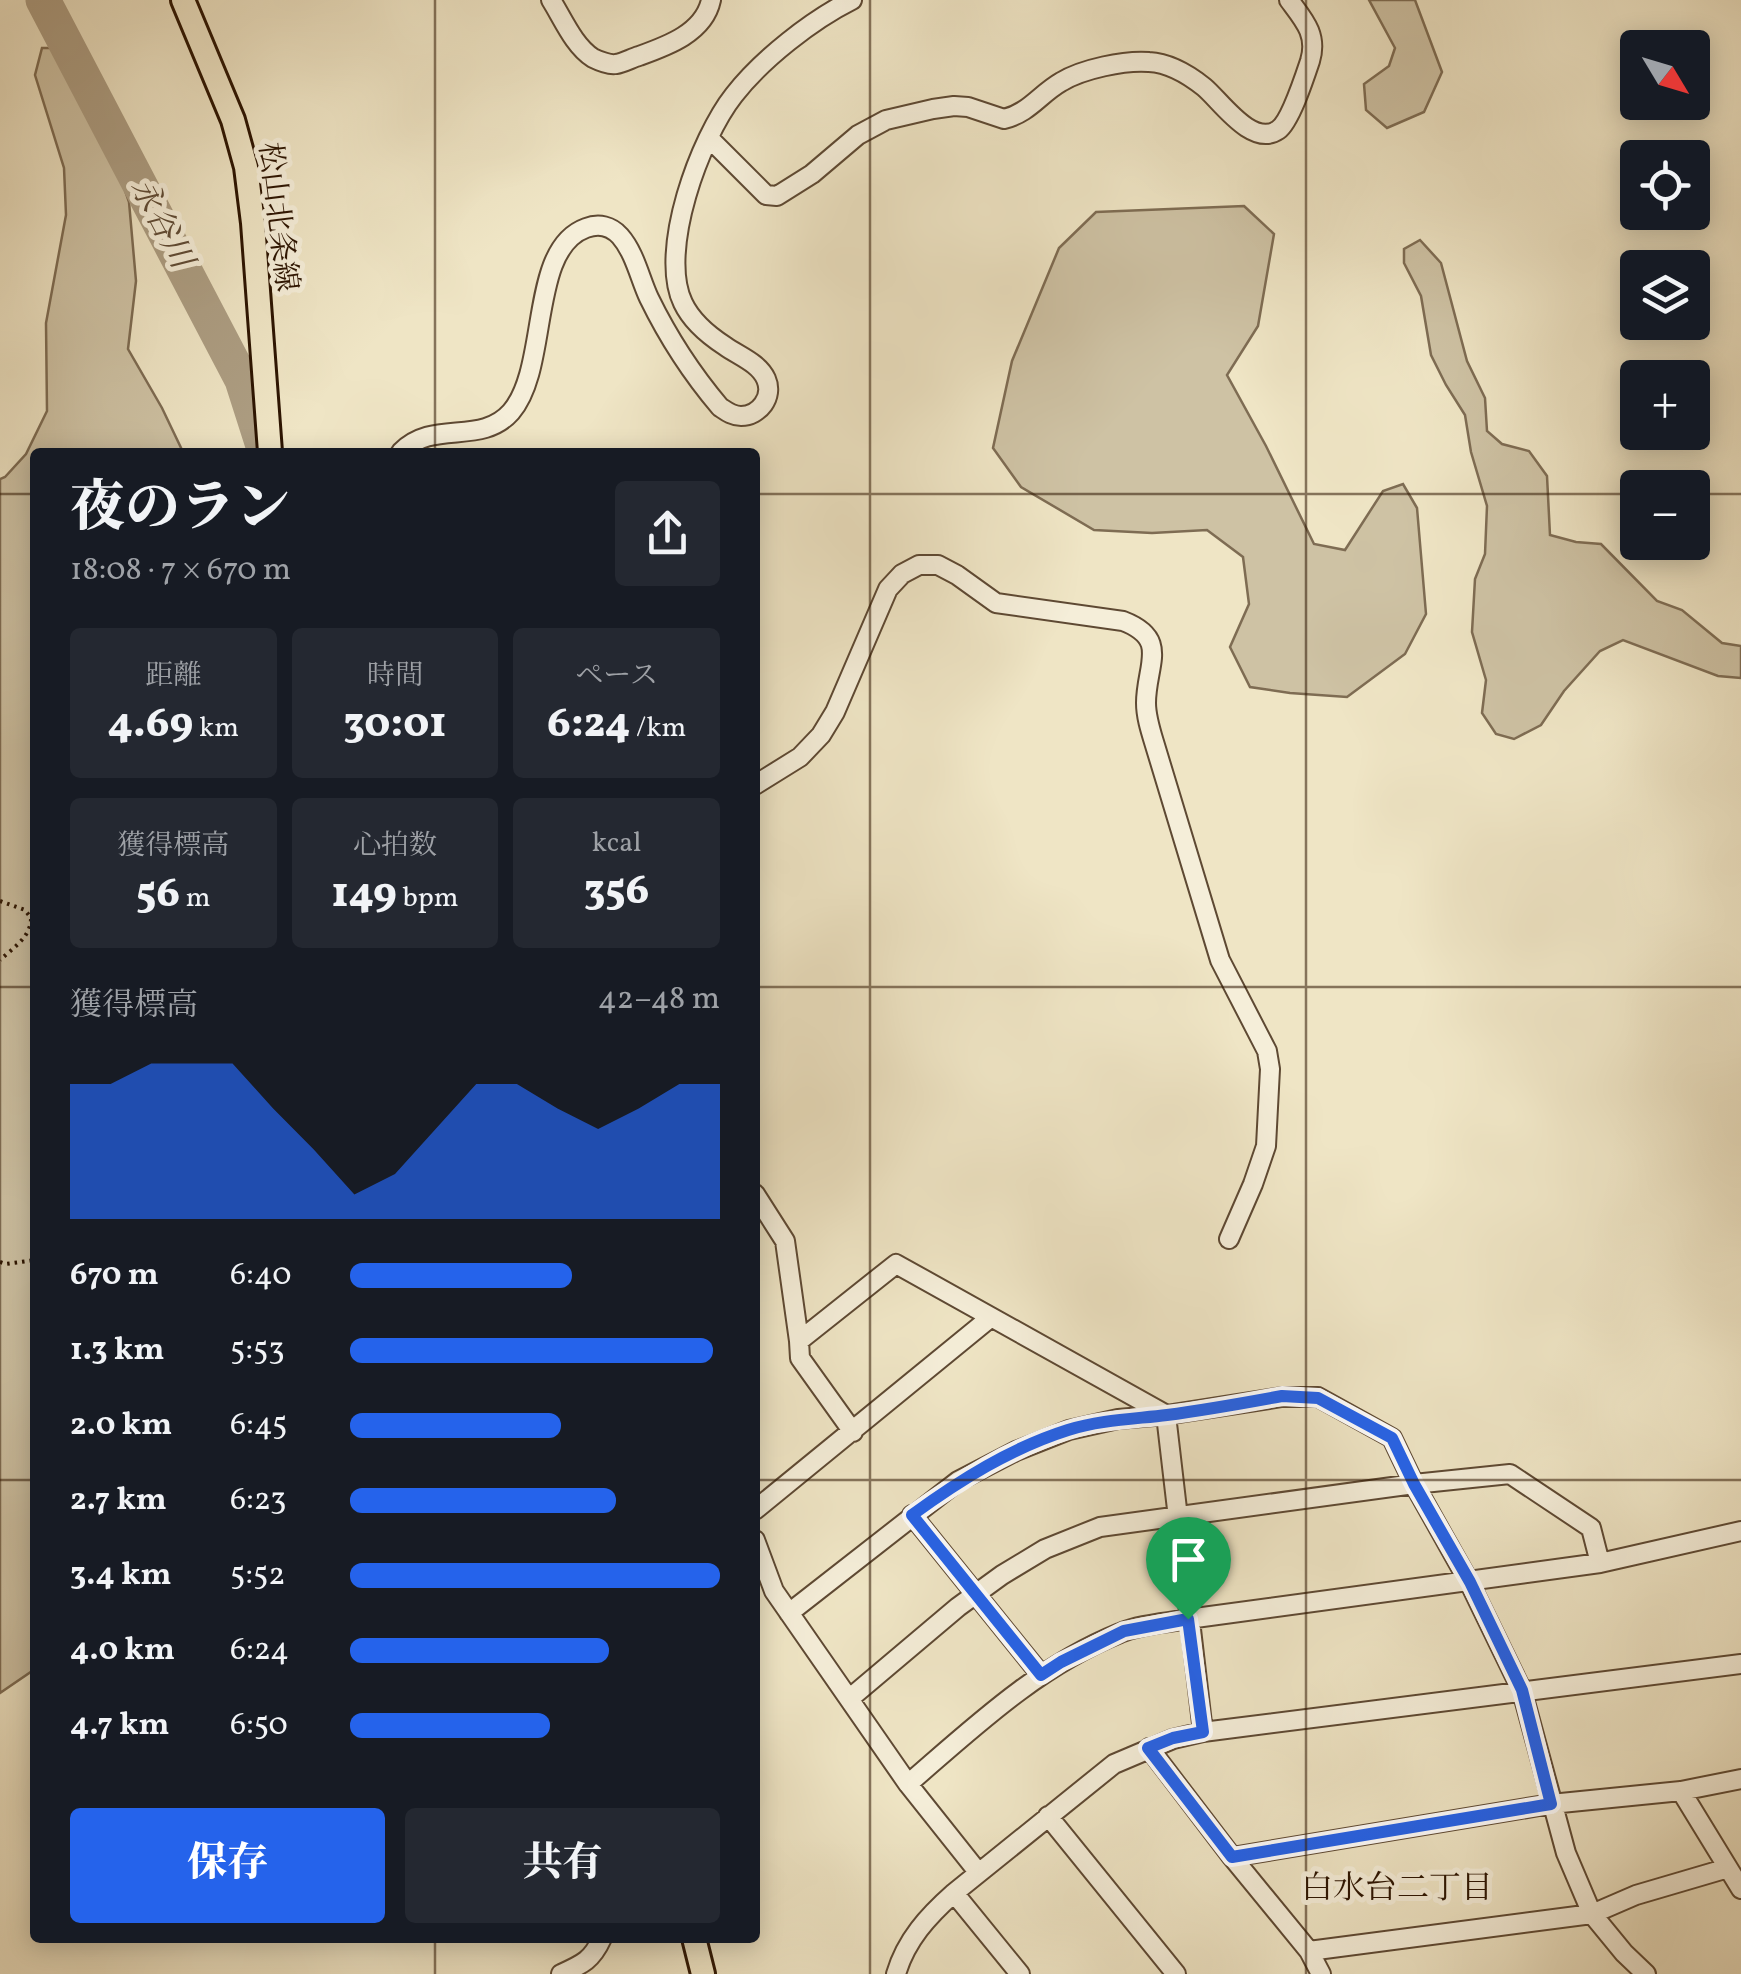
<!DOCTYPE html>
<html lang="ja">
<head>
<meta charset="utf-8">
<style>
	:root { --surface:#171b24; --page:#242831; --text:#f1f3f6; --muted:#9ea1a6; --accent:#2563eb }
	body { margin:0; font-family:Vollkorn,"Noto Serif JP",serif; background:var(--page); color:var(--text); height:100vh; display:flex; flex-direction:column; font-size:38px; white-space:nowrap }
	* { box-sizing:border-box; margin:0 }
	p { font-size:32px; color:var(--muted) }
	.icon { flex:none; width:55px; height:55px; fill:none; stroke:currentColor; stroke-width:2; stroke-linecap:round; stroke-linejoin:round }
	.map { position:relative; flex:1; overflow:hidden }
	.side { position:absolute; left:30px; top:448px; width:730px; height:1495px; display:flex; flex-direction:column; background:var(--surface); border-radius:10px; box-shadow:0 5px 25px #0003 }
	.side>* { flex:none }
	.needle { width:65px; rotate:128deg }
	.controls { position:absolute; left:1620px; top:30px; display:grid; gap:20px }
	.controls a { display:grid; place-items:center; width:90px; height:90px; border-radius:10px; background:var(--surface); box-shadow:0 5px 25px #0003; font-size:50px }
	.pin { position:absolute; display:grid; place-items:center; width:85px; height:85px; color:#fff; margin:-102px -42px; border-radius:50% 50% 50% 0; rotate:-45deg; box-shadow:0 0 10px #0007 }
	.pin .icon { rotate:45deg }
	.round { display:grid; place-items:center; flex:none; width:105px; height:105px; border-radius:10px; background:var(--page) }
	.summary { display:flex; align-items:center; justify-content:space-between; height:170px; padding:0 40px }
	h1 { font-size:55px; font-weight:800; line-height:75px }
	.metrics { display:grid; grid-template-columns:repeat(3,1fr); gap:15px; height:170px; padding:10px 40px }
	.metrics div { display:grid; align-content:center; border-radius:10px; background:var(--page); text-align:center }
	.metrics b { font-size:42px; font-weight:800 }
	.metrics small { font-size:28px; font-weight:400 }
	.metrics p { font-size:28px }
	.chart { height:280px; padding:20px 40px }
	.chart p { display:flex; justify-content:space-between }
	.chart svg { width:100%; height:180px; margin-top:10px; fill:var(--accent); opacity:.7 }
	.button { display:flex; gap:20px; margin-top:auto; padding:20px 40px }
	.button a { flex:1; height:115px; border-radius:10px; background:var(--accent); color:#fff; font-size:40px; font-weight:800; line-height:115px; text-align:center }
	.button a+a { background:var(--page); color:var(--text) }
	ul { padding:0 40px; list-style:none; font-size:32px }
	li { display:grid; grid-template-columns:160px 120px 1fr; align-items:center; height:75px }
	li i { height:25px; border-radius:12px; background:var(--accent) }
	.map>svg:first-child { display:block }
	.green { fill:#cec2a4; stroke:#7e6c53; stroke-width:2.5 }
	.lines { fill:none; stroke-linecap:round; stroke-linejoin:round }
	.river { stroke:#ad9e83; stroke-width:35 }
	.minor-casing { stroke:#5e4933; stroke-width:22 }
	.major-casing { stroke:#2d1502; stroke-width:28 }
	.path { stroke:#2d1502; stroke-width:4; stroke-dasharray:2.5 5; stroke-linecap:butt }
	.minor { stroke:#f5eed9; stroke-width:18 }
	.major { stroke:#efe5c5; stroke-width:22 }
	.route-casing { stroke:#fff; stroke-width:20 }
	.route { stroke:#2563eb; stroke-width:12 }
	.grid { fill:none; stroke:#2d1502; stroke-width:2.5; stroke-opacity:0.55 }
	.labels { text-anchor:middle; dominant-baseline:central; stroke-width:10; stroke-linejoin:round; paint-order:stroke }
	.street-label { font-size:30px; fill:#2d1502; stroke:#f5eed9 }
	.water-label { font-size:32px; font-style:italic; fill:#604c36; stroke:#f5eed9 }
	.neighbourhood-label { font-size:32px; fill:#2d1502; stroke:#f5eed9 }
</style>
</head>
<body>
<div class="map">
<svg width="1741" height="1974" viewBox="0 0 1741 1974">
	<rect width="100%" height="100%" fill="#efe5c5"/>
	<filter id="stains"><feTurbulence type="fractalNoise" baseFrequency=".002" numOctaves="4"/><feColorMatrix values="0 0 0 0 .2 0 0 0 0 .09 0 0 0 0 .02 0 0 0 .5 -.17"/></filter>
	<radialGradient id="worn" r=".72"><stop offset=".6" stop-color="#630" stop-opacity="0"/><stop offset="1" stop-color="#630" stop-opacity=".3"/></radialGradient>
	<path class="green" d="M1369,0H1415L1442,72L1424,112L1387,128L1366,110L1364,84L1389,66L1395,48Z
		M42,48H61L114,158L129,202L136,281L128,349L162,408L183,452H35V1669L0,1693V479L5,477L26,454L47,411L46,323L66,215L64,168L35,75Z
		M1244,206L1274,234L1258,326L1227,375L1266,446L1314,544L1345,550L1383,491L1403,484L1417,508L1426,614L1405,654L1347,697L1290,693L1250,687L1230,647L1249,604L1243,557L1207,530L1152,533L1094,530L1021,487L993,448L1012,361L1059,248L1096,212Z
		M1420,240L1441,263L1467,361L1485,398L1487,431L1502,444L1529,451L1547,476L1550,535L1576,542L1601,544L1657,601L1682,610L1722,643L1741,646V678L1718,676L1623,640L1600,651L1564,691L1541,725L1514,739L1496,734L1482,713L1486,680L1472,632L1475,579L1485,554L1487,506L1471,452L1465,415L1446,385L1431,355L1421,296L1404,263V249Z"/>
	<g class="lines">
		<path class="river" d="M43,0L242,380L265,452"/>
		<g class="minor-casing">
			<path id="minor" d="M551,0C563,19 574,46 593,58C599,61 610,65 616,64C623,63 632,58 639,56C667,46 704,33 711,0
				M709,138L766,195L777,196L812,174L858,135L886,120L933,109L954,106L968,107L1004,119C1029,113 1040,94 1061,82C1082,69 1125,60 1149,62C1169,63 1189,75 1204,87C1220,100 1252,148 1278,130C1290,122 1305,76 1310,61C1318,35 1304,20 1289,0
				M401,452C433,419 481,446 511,412C550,367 528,249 586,228C599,223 611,226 620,236C635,253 640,279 649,298C668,337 692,374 720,407C726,411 732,416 741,416C759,416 774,397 766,379C759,363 739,356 725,346C708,335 692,322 683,303C658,251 700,138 734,95C762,59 812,20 852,0
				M755,785L800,757L821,735L835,712L888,589L902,574L919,565H938L957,575L996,603L1123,621C1170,639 1146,665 1146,703C1146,716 1150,729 1154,742L1220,960L1267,1051L1270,1069L1266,1146L1253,1184L1229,1239
				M755,1194L785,1241L799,1341
				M1166,1415L1203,1732
				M853,1432L800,1358L799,1341L896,1264L1165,1414
				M755,1510L990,1318
				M912,1515L1041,1675
				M755,1540L774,1591L908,1784L978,1872
				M789,1613L958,1481L1016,1451L1069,1430L1118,1419L1166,1415L1282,1397H1318L1392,1438L1414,1484L1469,1582L1522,1691L1566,1853L1592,1914L1624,1953L1646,1974
				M849,1699L958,1607L1002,1575L1045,1549L1100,1527L1414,1484L1510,1474L1591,1528L1600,1563
				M1149,1748L1232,1857L1309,1951L1321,1974
				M908,1784C974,1727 1038,1666 1120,1633C1141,1624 1167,1623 1188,1619L1600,1563L1741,1531
				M1681,1791L1741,1889
				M1048,1816L1176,1974
				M1232,1857L1551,1804L1681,1791L1741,1779
				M954,1893L1020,1974
				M1309,1951L1592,1914L1636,1895L1728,1868
				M561,1974C583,1964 592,1960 602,1938
				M896,1974C906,1940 928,1916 954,1893L1114,1764L1173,1739L1203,1732L1741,1664"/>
		</g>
		<g class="major-casing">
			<path id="major" d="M183,0L233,120L246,167L253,223L270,452
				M694,1938L703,1974"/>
		</g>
		<path class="path" d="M0,901L25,910L31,918C31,937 13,948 0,960
			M0,1262L6,1264L35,1260"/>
		<use href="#minor" class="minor"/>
		<use href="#major" class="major"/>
	</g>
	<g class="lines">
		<g class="route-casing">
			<path id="route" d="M1282,1396L1318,1398L1392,1438L1414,1484L1470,1582L1522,1690L1551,1804L1232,1857L1148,1748L1173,1738L1203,1732L1188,1619L1124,1631L1061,1662L1041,1675L912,1515C960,1480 1011,1448 1068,1430C1100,1420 1134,1419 1167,1415C1205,1410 1244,1403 1282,1396Z"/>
		</g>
		<use href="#route" class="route"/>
	</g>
	<path class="grid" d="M435,0V452M870,0V1974M1306,0V1974M0,494H35M755,494H1638M1692,494H1741M0,987H35M755,987H1741M0,1480H35M755,1480H1741M435,1938V1974"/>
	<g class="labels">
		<g class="street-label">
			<text transform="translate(277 217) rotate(83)">松山北条線</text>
		</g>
		<g class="water-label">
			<text transform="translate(160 224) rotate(62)">永谷川</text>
		</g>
		<g class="neighbourhood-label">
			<text x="1397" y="1890">白水台二丁目</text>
		</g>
	</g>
	<rect width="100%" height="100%" filter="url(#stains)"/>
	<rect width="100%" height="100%" fill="url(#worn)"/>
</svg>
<div class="controls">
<a><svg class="needle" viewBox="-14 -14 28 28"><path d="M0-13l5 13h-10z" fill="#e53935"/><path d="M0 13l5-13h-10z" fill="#9ea1a6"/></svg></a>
<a><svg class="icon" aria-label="locate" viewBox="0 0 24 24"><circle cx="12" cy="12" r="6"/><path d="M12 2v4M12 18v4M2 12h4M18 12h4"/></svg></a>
<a><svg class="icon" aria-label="layers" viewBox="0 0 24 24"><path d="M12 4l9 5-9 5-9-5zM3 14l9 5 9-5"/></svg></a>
<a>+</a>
<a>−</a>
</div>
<div class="pin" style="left:1188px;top:1619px;background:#1e9e55"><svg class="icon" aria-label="arrive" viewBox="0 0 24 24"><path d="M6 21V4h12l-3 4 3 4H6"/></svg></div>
<section class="side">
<div class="summary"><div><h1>夜のラン</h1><p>18:08 · 7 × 670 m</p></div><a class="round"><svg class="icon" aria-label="share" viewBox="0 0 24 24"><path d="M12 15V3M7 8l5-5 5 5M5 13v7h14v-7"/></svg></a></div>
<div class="metrics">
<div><p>距離</p><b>4.69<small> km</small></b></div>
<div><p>時間</p><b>30:01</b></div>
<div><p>ペース</p><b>6:24<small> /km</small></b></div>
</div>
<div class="metrics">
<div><p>獲得標高</p><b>56<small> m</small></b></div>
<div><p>心拍数</p><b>149<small> bpm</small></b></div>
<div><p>kcal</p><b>356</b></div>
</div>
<div class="chart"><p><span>獲得標高</span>42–48 m</p>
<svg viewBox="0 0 160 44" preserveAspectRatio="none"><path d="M0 44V11L10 11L20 6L30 6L40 6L50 17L60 27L70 38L80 33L90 22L100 11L110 11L120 17L130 22L140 17L150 11L160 11V44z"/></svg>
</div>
<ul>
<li><b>670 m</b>6:40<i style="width:60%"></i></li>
<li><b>1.3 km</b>5:53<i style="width:98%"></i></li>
<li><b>2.0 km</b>6:45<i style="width:57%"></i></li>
<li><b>2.7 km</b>6:23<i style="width:72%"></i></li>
<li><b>3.4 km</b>5:52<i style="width:100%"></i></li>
<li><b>4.0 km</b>6:24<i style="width:70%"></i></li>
<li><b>4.7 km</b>6:50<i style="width:54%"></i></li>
</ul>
<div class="button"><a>保存</a><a>共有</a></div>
</section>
</div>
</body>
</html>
